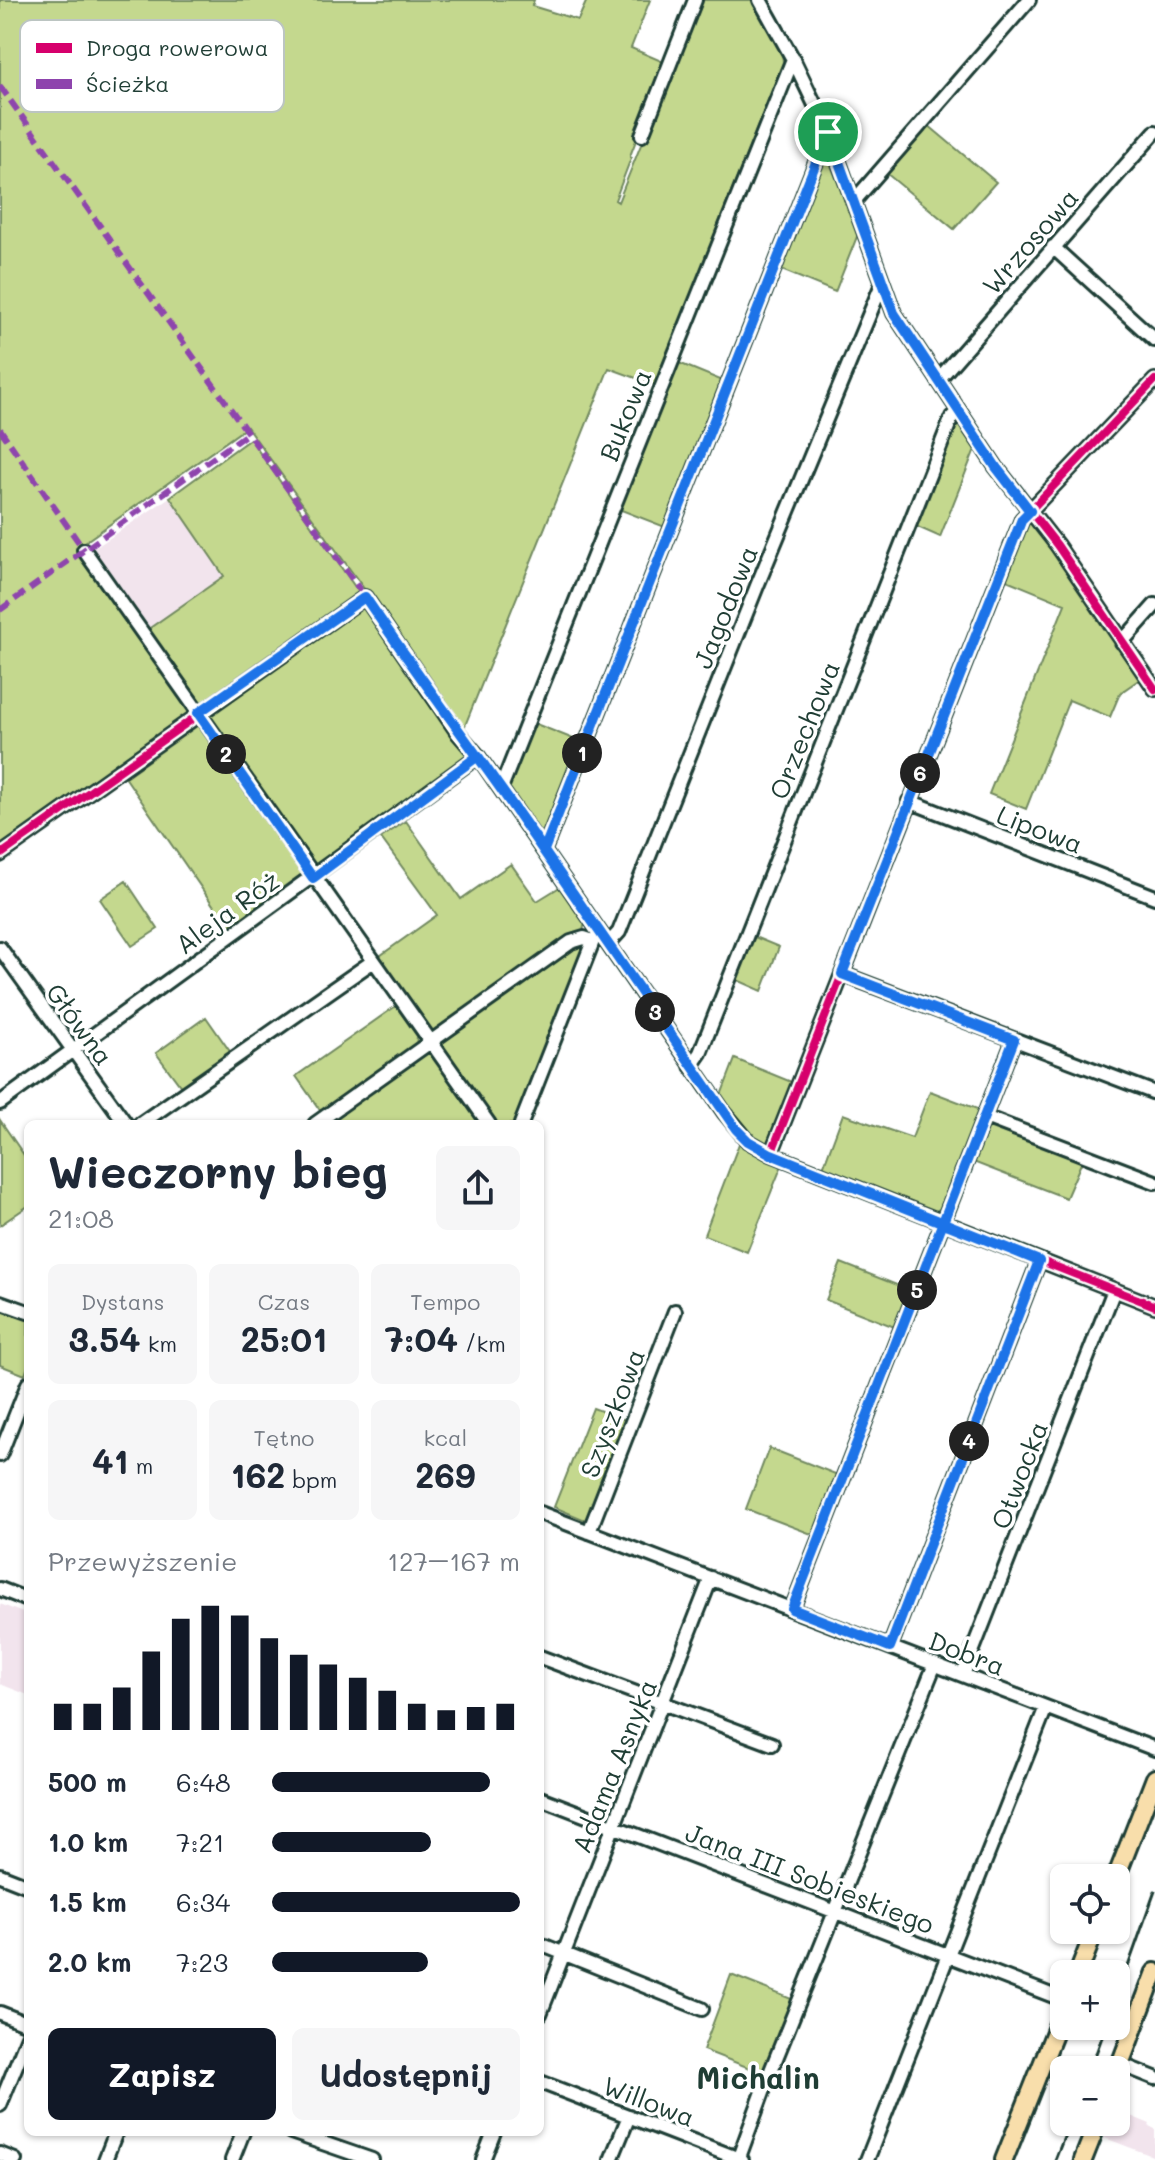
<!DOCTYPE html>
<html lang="pl">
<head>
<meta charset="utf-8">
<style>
	:root { --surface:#fff; --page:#f6f6f7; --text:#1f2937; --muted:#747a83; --accent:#111827 }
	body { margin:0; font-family:Mali,sans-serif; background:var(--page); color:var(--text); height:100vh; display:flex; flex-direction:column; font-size:30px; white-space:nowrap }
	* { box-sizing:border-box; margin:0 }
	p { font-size:26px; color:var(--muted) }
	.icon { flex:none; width:44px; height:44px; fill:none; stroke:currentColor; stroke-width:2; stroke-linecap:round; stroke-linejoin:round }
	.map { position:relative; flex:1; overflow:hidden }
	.panel { position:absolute; left:24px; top:1120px; width:520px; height:1016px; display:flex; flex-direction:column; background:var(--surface); border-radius:12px; box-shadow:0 2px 6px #0004 }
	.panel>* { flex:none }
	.tools { position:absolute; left:1050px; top:1864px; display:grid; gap:16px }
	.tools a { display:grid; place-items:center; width:80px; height:80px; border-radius:12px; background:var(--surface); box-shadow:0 2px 6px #0004; font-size:40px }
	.pin { position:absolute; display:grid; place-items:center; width:68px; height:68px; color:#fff; margin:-34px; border:4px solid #fff; border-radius:50%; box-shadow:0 2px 8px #0007 }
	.km { position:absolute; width:40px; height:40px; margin:-20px; border-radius:50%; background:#222; color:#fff; font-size:22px; line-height:40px; text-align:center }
	.round { display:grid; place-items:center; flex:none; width:84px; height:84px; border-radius:12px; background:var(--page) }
	.headline { display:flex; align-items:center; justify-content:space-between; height:136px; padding:0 24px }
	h1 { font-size:44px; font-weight:700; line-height:60px }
	.metrics { display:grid; grid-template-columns:repeat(3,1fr); gap:12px; height:136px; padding:8px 24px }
	.metrics div { display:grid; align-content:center; border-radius:12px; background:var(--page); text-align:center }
	.metrics b { font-size:34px; font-weight:700 }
	.metrics small { font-size:22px; font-weight:400 }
	.metrics p { font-size:22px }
	.chart { height:224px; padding:16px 24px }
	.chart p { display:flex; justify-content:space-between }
	.chart svg { width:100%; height:144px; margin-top:8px; stroke:var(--accent); stroke-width:6 }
	.cta { display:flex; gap:16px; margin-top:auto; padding:16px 24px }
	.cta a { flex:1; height:92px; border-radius:12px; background:var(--accent); color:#fff; font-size:32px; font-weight:700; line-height:92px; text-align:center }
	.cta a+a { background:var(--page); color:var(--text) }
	ul { padding:0 24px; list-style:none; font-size:26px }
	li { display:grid; grid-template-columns:128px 96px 1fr; align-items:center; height:60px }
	li i { height:20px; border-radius:10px; background:var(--accent) }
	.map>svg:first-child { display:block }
	.built { fill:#f2e4ed }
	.green { fill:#c4d88e; stroke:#728a61; stroke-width:2 }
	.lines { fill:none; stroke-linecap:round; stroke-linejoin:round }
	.minor-casing { stroke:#1f3d34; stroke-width:18 }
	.major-casing { stroke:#1f3d34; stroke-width:22 }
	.minor { stroke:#fff; stroke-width:12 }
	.major { stroke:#f8deab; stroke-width:16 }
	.rail { stroke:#1f3d34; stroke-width:3 }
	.quiet { stroke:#8e44ad; stroke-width:6; stroke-dasharray:12 6; stroke-linecap:butt }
	.cycleway-casing { stroke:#fff; stroke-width:13 }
	.cycleway { stroke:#d6006c; stroke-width:8 }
	.route-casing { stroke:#fff; stroke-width:16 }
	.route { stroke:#1a73e8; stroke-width:10 }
	.labels { text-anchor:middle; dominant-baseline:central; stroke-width:7; stroke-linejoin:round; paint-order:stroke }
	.street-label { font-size:26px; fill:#1f3d34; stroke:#fff }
	.quarter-label { font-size:30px; font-weight:bold; fill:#1f3d34; stroke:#fff }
	.key { fill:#fff; stroke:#bcc5c2; stroke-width:2 }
	.key-label { font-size:22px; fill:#1f3d34 }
</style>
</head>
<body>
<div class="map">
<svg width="1155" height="2160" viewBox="0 0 1155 2160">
	<rect width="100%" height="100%" fill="#fff"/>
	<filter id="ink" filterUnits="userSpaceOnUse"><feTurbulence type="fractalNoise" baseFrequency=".0125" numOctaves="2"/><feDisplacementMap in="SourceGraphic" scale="16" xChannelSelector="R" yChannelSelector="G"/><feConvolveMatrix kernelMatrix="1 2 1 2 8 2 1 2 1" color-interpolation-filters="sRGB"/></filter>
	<g filter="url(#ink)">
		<path class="built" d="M170,497L225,576L146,630L92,550Z
			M0,1604L28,1615V1695L0,1684Z
			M1116,2110L1150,2124L1149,2126L1155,2129V2157L1105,2138L1106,2122H1116Z"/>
		<path class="green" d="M0,0H534L532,6L578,20L587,0H650L631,48L666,63L630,156L631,158L615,200L618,202L699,0H754L757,4L782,52L783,62L655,385L609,368L462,733L370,597L247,427L78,547L194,711L0,847Z
			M928,125L996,182L954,229L886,173Z
			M825,150L858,234L835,292L779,269Z
			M674,361L723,381L665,527L616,508Z
			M955,421L975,449L940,537L913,525Z
			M250,439L360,594L201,706L147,630L224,576L170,497Z
			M1030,520L1051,547L1140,679L1120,693L1110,717L1069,700L1026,809L989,794L1065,604L1004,579Z
			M366,604L469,754L316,869L206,716Z
			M531,722L581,742L541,841L505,791Z
			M200,724L308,878L231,931L125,777Z
			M406,821L461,899L511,864L537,901L563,885L586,918L583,931L437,1035L431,1033L377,958L437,915L381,838Z
			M126,881L158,929L132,946L100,899Z
			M752,936L779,947L762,991L735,979Z
			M579,943L586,946L517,1124H495L437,1044Z
			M396,1006L417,1036L416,1047L322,1113L296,1076Z
			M206,1017L231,1053L182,1088L156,1053Z
			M429,1049L483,1124H324Z
			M735,1059L794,1083L770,1144H762L755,1140L720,1098Z
			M930,1091L980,1110L942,1208L933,1212L823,1168L843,1114L912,1138Z
			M0,1120L28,1161V1206L0,1225Z
			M993,1126L1082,1161L1066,1198L973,1162L985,1130Z
			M740,1141L750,1151L782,1165L747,1252L704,1235Z
			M841,1263L912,1291L897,1328L826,1300Z
			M0,1306L28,1318V1366L25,1375L0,1365Z
			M593,1408L628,1421L590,1522L554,1507Z
			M769,1448L838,1475L814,1535L746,1509Z
			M731,1975L794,2000L765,2074L703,2050Z"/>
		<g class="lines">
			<g class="minor-casing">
				<path id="minor" d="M760,0L793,59L828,132L894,313L996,467L1057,545L1155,689
					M642,135L695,0
					M854,201L1029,0
					M1053,247L1155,340
					M938,380L1155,132
					M84,550L489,1124
					M1122,642L1155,605
					M501,788L793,59
					M909,801L1155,897
					M544,850L828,132
					M0,855L365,597L458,733L478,756L724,1112L748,1141L771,1154L1155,1306
					M608,944L619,932L757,586L882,284
					M0,948L126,1124
					M842,974L1155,1093
					M691,1066L700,1053L952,417L959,411
					M0,1103L478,756
					M985,1117L1155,1182
					M140,1124L372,962
					M315,1124L571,942L584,938L593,941
					M521,1124L593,941L598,936
					M771,1154L1022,519L1155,380
					M0,1302L28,1312
					M0,1455L28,1384
					M540,1513L1155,1749
					M589,1532L675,1311
					M0,1589L28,1600
					M792,1609L1014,1040
					M890,1647L1039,1261
					M540,1657L772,1744
					M963,1675L1114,1290
					M540,1798L1064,2000
					M0,1875L28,1886
					M540,1944L702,2009
					M0,2013L28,2024
					M540,2014L711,1578
					M1120,2064L1155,2078
					M540,2082L742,2160
					M0,2105L28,2036
					M291,2132L372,2160
					M0,2154L15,2160
					M105,2160L116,2132
					M232,2160L243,2132
					M483,2160L494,2132
					M611,2160L629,2116
					M738,2160L768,2078L935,1664
					M867,2160L1046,1707"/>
			</g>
			<g class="major-casing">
				<path id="major" d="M1116,1878L1155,1778
					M1078,1974L1095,1930
					M1116,2075L1155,1972
					M1004,2160L1064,2009
					M1083,2160L1098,2122"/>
			</g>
			<use href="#minor" class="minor"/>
			<use href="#major" class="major"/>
			<path class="rail" d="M1116,2000L1155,1891
				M1090,2070L1106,2026
				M1055,2160L1070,2122"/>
			<path class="quiet" d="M0,86L365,597
				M0,429L84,550
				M0,610L248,433"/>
			<g class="cycleway-casing">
				<path id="cycleway" d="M834,146L894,313L996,467L1057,545L1155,689
					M0,855L365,597L458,733L478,756L724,1112L748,1141L771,1154L1155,1306
					M771,1154L1022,519L1155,380"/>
			</g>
			<use href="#cycleway" class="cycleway"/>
		</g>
	</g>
	<g class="lines" filter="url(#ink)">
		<g class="route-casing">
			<path id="route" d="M828,132L544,850C485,765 423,683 365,597L198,713L313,878L478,756L736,1129L748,1141L771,1154L1039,1261L890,1647L792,1609L1014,1040L842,974L1022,519L1030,511L996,467L894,313L828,132"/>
		</g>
		<use href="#route" class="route"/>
	</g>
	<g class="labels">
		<g class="street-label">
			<text transform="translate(1030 241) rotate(-49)">Wrzosowa</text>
			<text transform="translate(625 415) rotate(-68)">Bukowa</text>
			<text transform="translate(725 607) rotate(-68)">Jagodowa</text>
			<text transform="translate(804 730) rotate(-68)">Orzechowa</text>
			<text transform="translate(1040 829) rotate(21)">Lipowa</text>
			<text transform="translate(227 912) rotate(-36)">Aleja Róż</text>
			<text transform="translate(80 1024) rotate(54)">Główna</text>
			<text transform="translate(612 1413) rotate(-69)">Szyszkowa</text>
			<text transform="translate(1019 1475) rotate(-69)">Otwocka</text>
			<text transform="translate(967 1653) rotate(21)">Dobra</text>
			<text transform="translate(614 1766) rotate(-68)">Adama Asnyka</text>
			<text transform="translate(810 1878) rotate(21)">Jana III Sobieskiego</text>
			<text transform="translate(649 2101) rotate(21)">Willowa</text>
		</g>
		<g class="quarter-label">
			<text x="758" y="2077">Michalin</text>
		</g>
	</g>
	<rect x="20" y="20" width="264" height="92" rx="12" class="key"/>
	<rect x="36" y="43" width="36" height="10" fill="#d6006c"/>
	<rect x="36" y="79" width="36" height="10" fill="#8e44ad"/>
	<g class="key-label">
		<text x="86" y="56">Droga rowerowa</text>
		<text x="86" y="92">Ścieżka</text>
	</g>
</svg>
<div class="tools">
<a><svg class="icon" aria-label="locate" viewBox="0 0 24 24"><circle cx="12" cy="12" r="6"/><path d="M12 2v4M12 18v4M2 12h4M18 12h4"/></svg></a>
<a>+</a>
<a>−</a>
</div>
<div class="pin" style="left:828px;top:132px;background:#1e9e55"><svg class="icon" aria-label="arrive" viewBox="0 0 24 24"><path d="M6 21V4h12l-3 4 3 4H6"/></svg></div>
<b class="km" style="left:582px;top:753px">1</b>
<b class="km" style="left:226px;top:754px">2</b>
<b class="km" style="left:655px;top:1012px">3</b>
<b class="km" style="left:969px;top:1441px">4</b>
<b class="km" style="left:917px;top:1290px">5</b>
<b class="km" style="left:920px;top:773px">6</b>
<section class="panel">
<div class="headline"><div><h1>Wieczorny bieg</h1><p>21:08</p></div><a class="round"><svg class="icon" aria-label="share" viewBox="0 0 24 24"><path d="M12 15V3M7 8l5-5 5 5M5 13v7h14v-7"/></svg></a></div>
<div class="metrics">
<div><p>Dystans</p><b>3.54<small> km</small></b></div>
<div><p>Czas</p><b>25:01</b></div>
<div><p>Tempo</p><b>7:04<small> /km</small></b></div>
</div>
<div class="metrics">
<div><b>41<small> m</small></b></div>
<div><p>Tętno</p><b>162<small> bpm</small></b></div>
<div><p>kcal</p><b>269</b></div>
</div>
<div class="chart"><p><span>Przewyższenie</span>127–167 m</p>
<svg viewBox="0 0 160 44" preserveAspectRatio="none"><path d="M5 44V36M15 44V36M25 44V31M35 44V20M45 44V10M55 44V6M65 44V9M75 44V16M85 44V21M95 44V24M105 44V28M115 44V32M125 44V36M135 44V38M145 44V37M155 44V36"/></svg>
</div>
<ul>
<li><b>500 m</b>6:48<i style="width:88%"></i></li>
<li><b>1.0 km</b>7:21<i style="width:64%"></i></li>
<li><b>1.5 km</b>6:34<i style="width:100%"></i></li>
<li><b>2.0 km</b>7:23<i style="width:63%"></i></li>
</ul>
<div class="cta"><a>Zapisz</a><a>Udostępnij</a></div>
</section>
</div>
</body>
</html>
